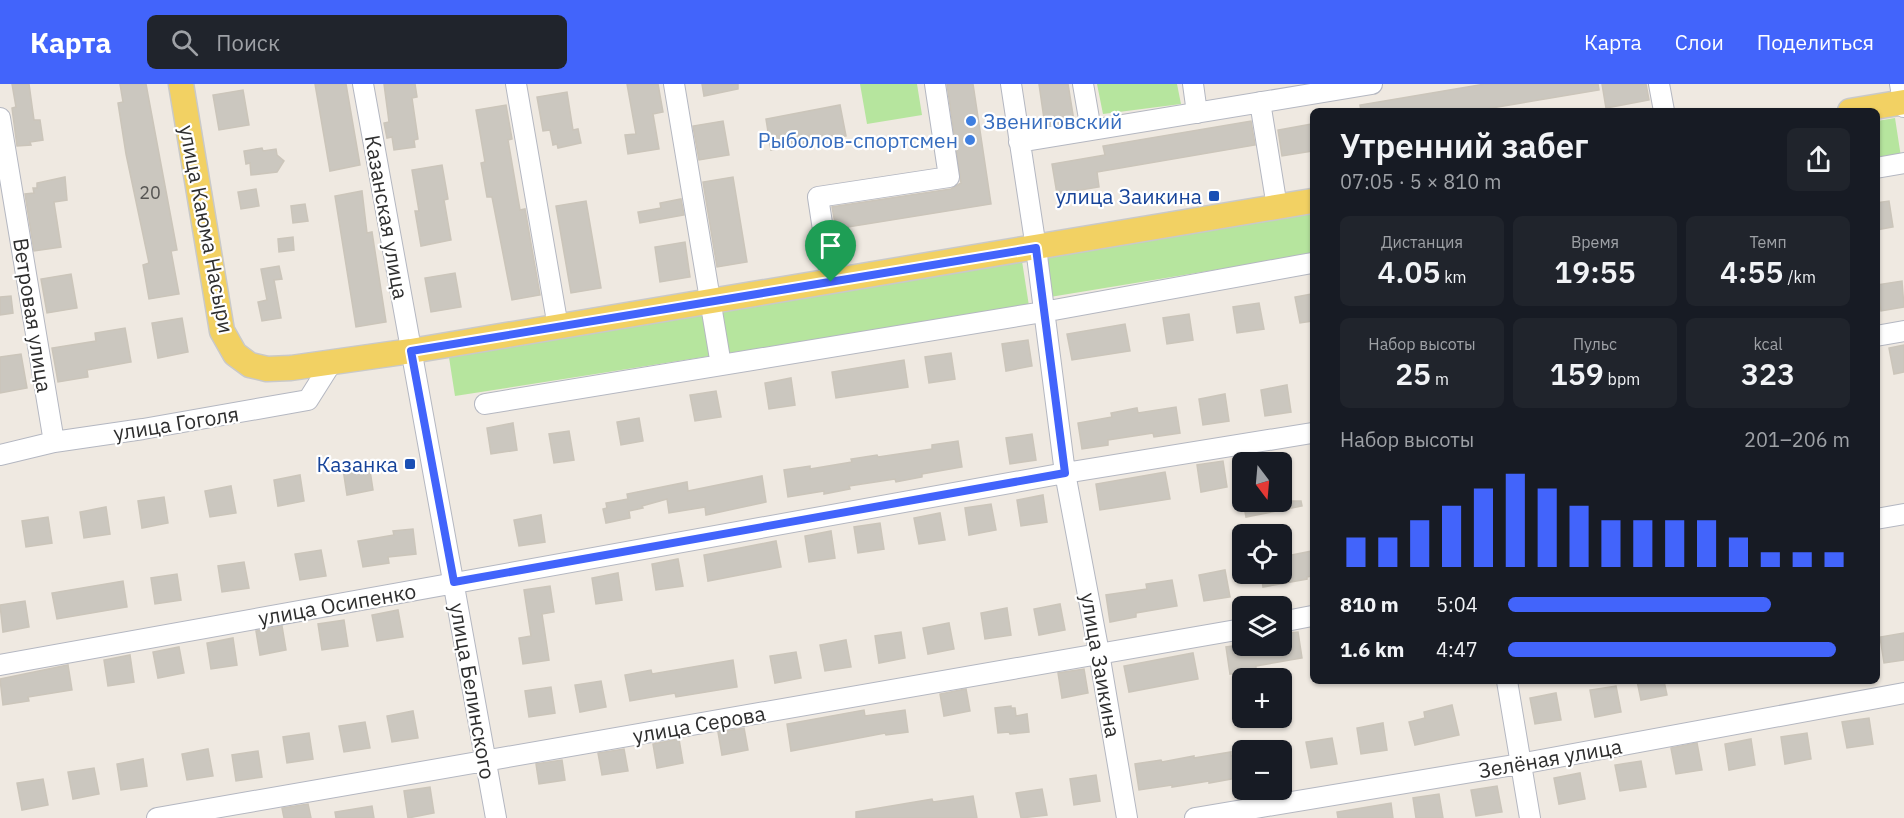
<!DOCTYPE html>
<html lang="ru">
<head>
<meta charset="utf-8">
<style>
	:root { --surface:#171b24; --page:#20242c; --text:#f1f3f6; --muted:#9ea1a6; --accent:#4264fb }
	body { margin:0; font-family:"IBM Plex Sans",sans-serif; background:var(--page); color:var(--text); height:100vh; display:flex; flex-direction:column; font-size:22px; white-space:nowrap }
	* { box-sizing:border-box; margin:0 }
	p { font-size:20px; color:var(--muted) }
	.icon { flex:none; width:33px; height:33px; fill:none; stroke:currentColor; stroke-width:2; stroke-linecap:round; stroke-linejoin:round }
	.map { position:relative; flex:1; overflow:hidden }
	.drawer { position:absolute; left:1310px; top:24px; width:570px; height:576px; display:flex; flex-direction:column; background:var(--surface); border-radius:9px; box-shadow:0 2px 4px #0004 }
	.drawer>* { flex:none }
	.needle { width:39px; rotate:164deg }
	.fabs { position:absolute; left:1232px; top:368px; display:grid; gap:12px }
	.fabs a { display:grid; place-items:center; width:60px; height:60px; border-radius:9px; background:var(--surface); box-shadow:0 2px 4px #0004; font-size:30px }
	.pin { position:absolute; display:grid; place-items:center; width:51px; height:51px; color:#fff; margin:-62px -26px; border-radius:50% 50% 50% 0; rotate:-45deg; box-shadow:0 0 6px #0007 }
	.pin .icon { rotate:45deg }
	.round { display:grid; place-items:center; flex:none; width:63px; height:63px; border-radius:9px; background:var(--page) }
	.overview { display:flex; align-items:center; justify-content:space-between; height:102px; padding:0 30px }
	h1 { font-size:33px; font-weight:600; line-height:45px }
	.stats { display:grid; grid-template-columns:repeat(3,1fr); gap:9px; height:102px; padding:6px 30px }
	.stats div { display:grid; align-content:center; border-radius:9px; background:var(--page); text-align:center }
	.stats b { font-size:30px; font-weight:600 }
	.stats small { font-size:16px; font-weight:400 }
	.stats p { font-size:16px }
	.chart { height:168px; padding:12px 30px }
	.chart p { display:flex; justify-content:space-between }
	.chart svg { width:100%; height:108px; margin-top:6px; stroke:var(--accent); stroke-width:6 }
	ul { padding:0 30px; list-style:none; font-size:20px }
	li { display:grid; grid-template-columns:96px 72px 1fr; align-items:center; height:45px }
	li i { height:15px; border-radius:8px; background:var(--accent) }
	header { display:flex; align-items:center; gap:36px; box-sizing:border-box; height:84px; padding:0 30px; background:var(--accent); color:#fff }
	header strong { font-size:28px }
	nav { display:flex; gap:33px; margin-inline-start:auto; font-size:21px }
	.search { width:420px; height:54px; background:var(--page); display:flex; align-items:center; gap:15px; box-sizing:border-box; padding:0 21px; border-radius:9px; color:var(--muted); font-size:22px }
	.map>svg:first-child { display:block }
	.green { fill:#b6e59e }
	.building { fill:#cbc7bf; stroke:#cbc5ba; stroke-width:1.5 }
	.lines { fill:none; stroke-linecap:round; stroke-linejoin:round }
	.minor-casing { stroke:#b4b7c1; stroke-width:22 }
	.major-casing { stroke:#c9c9c9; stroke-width:27 }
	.minor { stroke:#fff; stroke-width:20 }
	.major { stroke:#f2d163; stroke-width:24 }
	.route-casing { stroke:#fff; stroke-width:12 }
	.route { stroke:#4264fb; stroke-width:8 }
	.shop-dot { fill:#3f7fe0; stroke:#fff; stroke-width:2 }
	.transit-dot { fill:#1a4fb4; stroke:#fff; stroke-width:2 }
	.labels { text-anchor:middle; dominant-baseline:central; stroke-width:4.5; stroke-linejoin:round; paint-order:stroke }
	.number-label { font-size:18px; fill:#555452 }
	.shop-label { font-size:21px; fill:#366cbe; stroke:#fff; text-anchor:start }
	.transit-label { font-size:21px; fill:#164399; stroke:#fff; text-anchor:end }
	.street-label { font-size:21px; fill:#2e2e2e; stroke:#fff }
</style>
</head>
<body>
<header>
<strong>Карта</strong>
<div class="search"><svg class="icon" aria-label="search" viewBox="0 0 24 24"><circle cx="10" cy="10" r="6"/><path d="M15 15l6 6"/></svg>Поиск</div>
<nav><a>Карта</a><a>Слои</a><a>Поделиться</a></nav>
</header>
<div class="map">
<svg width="1904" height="734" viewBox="0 0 1904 734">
	<rect width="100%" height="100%" fill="#efe9e1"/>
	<path class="green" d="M860,0H917L922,31L867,40Z
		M1097,0H1177L1181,20L1103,30Z
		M1895,34L1901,73L1877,77V37Z
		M1312,130V170L1050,213L1044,174Z
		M1022,177L1029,222L455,312L448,267Z"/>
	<path class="building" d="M12,0H29L34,36H40L43,56L30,58L31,61L17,62L12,24L16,23Z
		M120,0H146L177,166L171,167L179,210L149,215L143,181L149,179L126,70L118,19L123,18Z
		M315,0H346L360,81L330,87Z
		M384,0H415L417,13L412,14L418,55L414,56L415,63L394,66L392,53L387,54L384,39L389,38Z
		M627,0H658L663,28L653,30L659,65L628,70L625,51L636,50Z
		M702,0H738V5L704,12Z
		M947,0H973L991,120L836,145L832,123L951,105L961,99Z
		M1039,0H1068L1074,37L1045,42Z
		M1485,0H1598L1599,6L1474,27H1361L1360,21Z
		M1602,0H1646L1649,16L1606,24Z
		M243,6L249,41L219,46L213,11Z
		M567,8L573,46L578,45L581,59L558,64L557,60L553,61L550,46L543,47L537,13Z
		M506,21L512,55L508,56L520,126L525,125L540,211L512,216L492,113H487L481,79L485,78L476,26Z
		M840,21L846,52L771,66L766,35Z
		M723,37L729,71L699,76L693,42Z
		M1251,37L1255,61L1097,88L1099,103L1057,110L1052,80L1105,71L1103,62Z
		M1312,40V67L1282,72L1278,46Z
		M262,64L263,67L276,65L277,71L284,77L277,88L251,91L250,79L246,80L244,67Z
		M442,81L448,115L444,116L451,156L421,162L415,127H419L412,86Z
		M65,93L67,116L54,118L61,163L34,167L25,110L34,109L33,104H37V99Z
		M733,93L747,178L717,183L703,98Z
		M256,105L259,122L241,125L238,108Z
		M362,107L367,149L372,148L386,238L356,243L335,112Z
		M681,115L684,131L640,139L638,128L661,124L660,119Z
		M586,117L601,204L571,209L556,122Z
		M1889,117L1893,143L1876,146V119Z
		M305,120L308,137L293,139L291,122Z
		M293,153L294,166L279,168L278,155Z
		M685,158L690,193L660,198L655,163Z
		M279,182L282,195L274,196L281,234L262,237L258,218L267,216L261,185Z
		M455,189L461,223L431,228L425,194Z
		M71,190L77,224L47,229L41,195Z
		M1902,197L1904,223L1881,227L1876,201Z
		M1312,210V237L1300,239L1295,213Z
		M11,212L13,229L0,231V213Z
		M1259,219L1264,245L1237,249L1233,223Z
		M1189,230L1193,256L1167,260L1163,234Z
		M182,234L188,268L158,274L152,239Z
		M1125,240L1130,267L1072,276L1067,250Z
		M125,244L131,278L87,286L88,293L58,298L52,264L96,257L95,249Z
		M1028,256L1032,282L1006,287L1002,260Z
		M1904,261V288L1894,290L1889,264Z
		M951,269L955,295L929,299L925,273Z
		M21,270L27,304L0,309V273Z
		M904,276L908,303L836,314L832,288Z
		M791,294L795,321L769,325L765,299Z
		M1287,301L1291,328L1265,332L1261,306Z
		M716,307L721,333L695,337L690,311Z
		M1225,310L1229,337L1203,341L1199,315Z
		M1176,323L1180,349L1154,353L1153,349L1108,356V361L1082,365L1078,339L1112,333L1111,329L1137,324L1138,329Z
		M639,334L643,357L621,361L617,338Z
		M513,339L517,366L491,370L487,344Z
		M569,347L574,376L554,379L549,350Z
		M1032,350L1036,376L1010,380L1006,354Z
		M958,357L962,383L922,390V393L896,398L895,395L849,402L850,405L824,410V407L788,413L784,386L810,382V385L852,378L851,375L877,371L878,373L932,365V361Z
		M1223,377L1227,403L1201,408L1197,381Z
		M369,380L373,406L347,411L343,385Z
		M1165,388L1170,415L1100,426L1096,400Z
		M300,391L304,417L278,422L274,396Z
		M762,392L766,418L706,431L705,423L669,429L667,415L642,422L643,424L629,427L630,434L606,439L603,425L607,424L606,419L628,415L627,410L687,398L688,407Z
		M231,402L236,429L210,433L205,407Z
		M1043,411L1047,438L1021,442L1017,416Z
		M164,413L168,439L142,444L138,417Z
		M1243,417H1301L1302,422L1246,433Z
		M991,420L996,446L969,451L965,424Z
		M106,423L110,450L84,454L80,428Z
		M940,429L945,456L919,460L914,434Z
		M541,431L545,458L519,462L514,436Z
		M48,433L52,459L26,463L22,437Z
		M880,439L884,465L858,469L854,443Z
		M413,445L416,470L388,473L389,479L363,483L358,457L394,451L393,447Z
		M831,447L835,474L809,478L805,452Z
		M776,457L781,483L708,497L704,471Z
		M321,466L326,492L300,496L295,470Z
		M1312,467V492L1307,493V495L1263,503L1261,489H1281V473Z
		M678,475L683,502L656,506L652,480Z
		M244,478L249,504L222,508L218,482Z
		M1225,486L1230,513L1204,517L1199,491Z
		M618,489L622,516L596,520L592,494Z
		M177,490L181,516L155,520L151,494Z
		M1172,496L1177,522L1136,529V533L1110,538L1106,511L1147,505L1146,500Z
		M123,497L127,523L57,535L52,509Z
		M550,502L554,528L542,530L549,576L523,580L519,554L531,552L524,506Z
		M25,517L29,543L3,548L0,521Z
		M1060,520L1065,546L1039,551L1034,525Z
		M1007,524L1011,551L985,555L981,529Z
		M398,526L403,553L377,557L372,531Z
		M344,536L348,562L322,566L318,540Z
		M949,539L954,565L928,570L923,544Z
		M282,542L286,566L260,571L256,547Z
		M901,548L905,574L879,579L875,552Z
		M1298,548L1302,574L1256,582V585L1230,590L1226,563L1240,561H1281V550Z
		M1904,549V576L1884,579L1880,553Z
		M233,554L237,581L211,585L207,559Z
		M846,556L851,583L825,587L820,561Z
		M179,563L184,589L158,594L153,568Z
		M796,568L801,594L775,599L770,572Z
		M1193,569L1198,595L1129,608L1124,582Z
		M130,571L134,598L108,602L104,576Z
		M733,576L737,603L676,613L675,609L630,617L625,591L651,586L652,590Z
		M68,581L72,606L28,613L29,617L3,621L0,595Z
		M1084,585L1088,609L1062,614L1058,589Z
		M601,597L606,623L580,628L575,601Z
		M1637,597H1664L1667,611L1641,616Z
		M1616,602L1621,628L1595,633L1590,606Z
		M551,603L555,629L529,633L525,607Z
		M966,605L970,627L944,632L940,610Z
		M1556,609L1561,636L1535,640L1530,614Z
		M1452,621L1459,651L1415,661L1409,638L1425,634L1424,628Z
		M1011,622V624H1015L1016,632L1027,630L1029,648L1010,650L1009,648L998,649L995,624Z
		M864,626L865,632L905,626L908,648L886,651L885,649L791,667L787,640Z
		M413,627L418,654L392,658L387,632Z
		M1869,634L1873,660L1847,664L1842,638Z
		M365,638L370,664L344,668L339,642Z
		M1383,639L1387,666L1361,670L1357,644Z
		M744,644L748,666L722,671L718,648Z
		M309,649L313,675L287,679L283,653Z
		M1807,649L1811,675L1785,680L1781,653Z
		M1332,654L1337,680L1311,684L1306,658Z
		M679,655L683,679L657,684L653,660Z
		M1751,655L1755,681L1729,686L1725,660Z
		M1697,659L1702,686L1676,690L1671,664Z
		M208,665L213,692L187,696L182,670Z
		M624,665L628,687L602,691L598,669Z
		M258,667L262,693L236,697L232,671Z
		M1231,668V672L1242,670V693L1209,699V697L1172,703V701L1139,706L1135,680L1161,676L1162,678L1194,672V674Z
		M143,675L147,702L121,706L117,680Z
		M562,676L565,696L539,700L536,680Z
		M1641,677L1646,703L1620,707L1615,681Z
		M94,684L99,710L73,715L68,688Z
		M1580,689L1585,715L1559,720L1554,694Z
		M1096,691L1100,717L1074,721L1070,695Z
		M43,695L48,721L22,726L17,699Z
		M1497,702L1502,728L1476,732L1471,706Z
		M430,703L434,729L408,734L404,707Z
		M1042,705L1047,731L1021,734L1016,709Z
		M1439,710L1443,734H1416L1413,714Z
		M973,712L977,734H856V728L932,715L933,718Z
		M1391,719L1393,734H1338L1337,728Z
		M308,720L311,734H284L282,724Z
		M372,722L374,734H336L335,728Z"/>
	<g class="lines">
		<g class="minor-casing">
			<path id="minor" d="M363,0L496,734
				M516,0L558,243
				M674,0L721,281
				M1011,0L1036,164L1065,389L1099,569L1127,734
				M1083,0L1091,46
				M1193,0L1197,29
				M1659,0L1664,27
				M1900,0L1904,23
				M1260,18L1277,123
				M0,34L54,358
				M1019,58L1372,0
				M1876,84L1904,79
				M831,198L818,113L949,93L935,0
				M1876,252L1904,247
				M485,320L1043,228L1312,179
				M0,371L54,358L143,345L308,316L332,278
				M1876,435L1904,430
				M1281,538L1312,532
				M0,581L1065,389L1312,349
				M1507,597L1530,734
				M157,734L1242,545
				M1195,734L1520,680L1904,609"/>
		</g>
		<g class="major-casing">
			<path id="major" d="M181,0L222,247L235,270L250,281L267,285L291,284L411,267L1312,117
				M1850,27L1904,18"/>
		</g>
		<use href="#minor" class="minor"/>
		<use href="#major" class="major"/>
	</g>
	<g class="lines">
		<g class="route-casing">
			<path id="route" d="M1036,164L1065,389L454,498L411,267Z"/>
		</g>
		<use href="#route" class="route"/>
	</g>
	<g class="shop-dot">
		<circle cx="971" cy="37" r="6"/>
		<circle cx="970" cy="56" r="6"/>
	</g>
	<g class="transit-dot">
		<rect x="1208" y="106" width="12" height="12" rx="3"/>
		<rect x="404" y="374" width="12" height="12" rx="3"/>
	</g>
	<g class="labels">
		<g class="number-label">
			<text x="150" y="108">20</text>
		</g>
		<g class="shop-label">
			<text x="983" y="37">Звениговский</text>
			<text x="958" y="56" text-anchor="end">Рыболов-спортсмен</text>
		</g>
		<g class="transit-label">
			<text x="1202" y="112">улица Заикина</text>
			<text x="398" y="380">Казанка</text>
		</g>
		<g class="street-label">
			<text transform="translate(387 133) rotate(80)">Казанская улица</text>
			<text transform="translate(207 145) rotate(79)">улица Каюма Насыри</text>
			<text transform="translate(33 231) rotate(81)">Ветровая улица</text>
			<text transform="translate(176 339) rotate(-9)">улица Гоголя</text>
			<text transform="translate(337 520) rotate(-10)">улица Осипенко</text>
			<text transform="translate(1101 581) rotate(80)">улица Заикина</text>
			<text transform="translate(473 607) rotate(80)">улица Белинского</text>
			<text transform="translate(699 640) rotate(-10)">улица Серова</text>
			<text transform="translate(1550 674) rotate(-10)">Зелёная улица</text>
		</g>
	</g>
</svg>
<div class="fabs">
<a><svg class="needle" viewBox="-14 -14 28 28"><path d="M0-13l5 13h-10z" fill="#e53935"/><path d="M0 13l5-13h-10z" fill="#9ea1a6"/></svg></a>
<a><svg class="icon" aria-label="locate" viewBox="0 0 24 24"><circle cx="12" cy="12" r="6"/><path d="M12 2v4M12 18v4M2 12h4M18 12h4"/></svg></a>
<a><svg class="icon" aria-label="layers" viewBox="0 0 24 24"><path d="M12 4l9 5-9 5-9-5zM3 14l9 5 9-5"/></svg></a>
<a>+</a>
<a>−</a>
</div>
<div class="pin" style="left:831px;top:198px;background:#1e9e55"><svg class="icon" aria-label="arrive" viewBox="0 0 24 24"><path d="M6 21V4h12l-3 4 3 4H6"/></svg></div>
<section class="drawer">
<div class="overview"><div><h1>Утренний забег</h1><p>07:05 · 5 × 810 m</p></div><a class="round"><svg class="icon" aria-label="share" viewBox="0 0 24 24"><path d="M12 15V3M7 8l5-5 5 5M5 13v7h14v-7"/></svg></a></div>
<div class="stats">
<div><p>Дистанция</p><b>4.05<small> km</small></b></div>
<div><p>Время</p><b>19:55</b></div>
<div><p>Темп</p><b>4:55<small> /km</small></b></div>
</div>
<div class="stats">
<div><p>Набор высоты</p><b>25<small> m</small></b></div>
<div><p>Пульс</p><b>159<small> bpm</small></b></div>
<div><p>kcal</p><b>323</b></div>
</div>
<div class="chart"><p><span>Набор высоты</span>201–206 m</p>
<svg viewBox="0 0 160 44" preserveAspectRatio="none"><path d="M5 44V32M15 44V32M25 44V25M35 44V19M45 44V12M55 44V6M65 44V12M75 44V19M85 44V25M95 44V25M105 44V25M115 44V25M125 44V32M135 44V38M145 44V38M155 44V38"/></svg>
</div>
<ul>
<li><b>810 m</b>5:04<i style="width:77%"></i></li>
<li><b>1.6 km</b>4:47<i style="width:96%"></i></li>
</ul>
</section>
</div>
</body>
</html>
